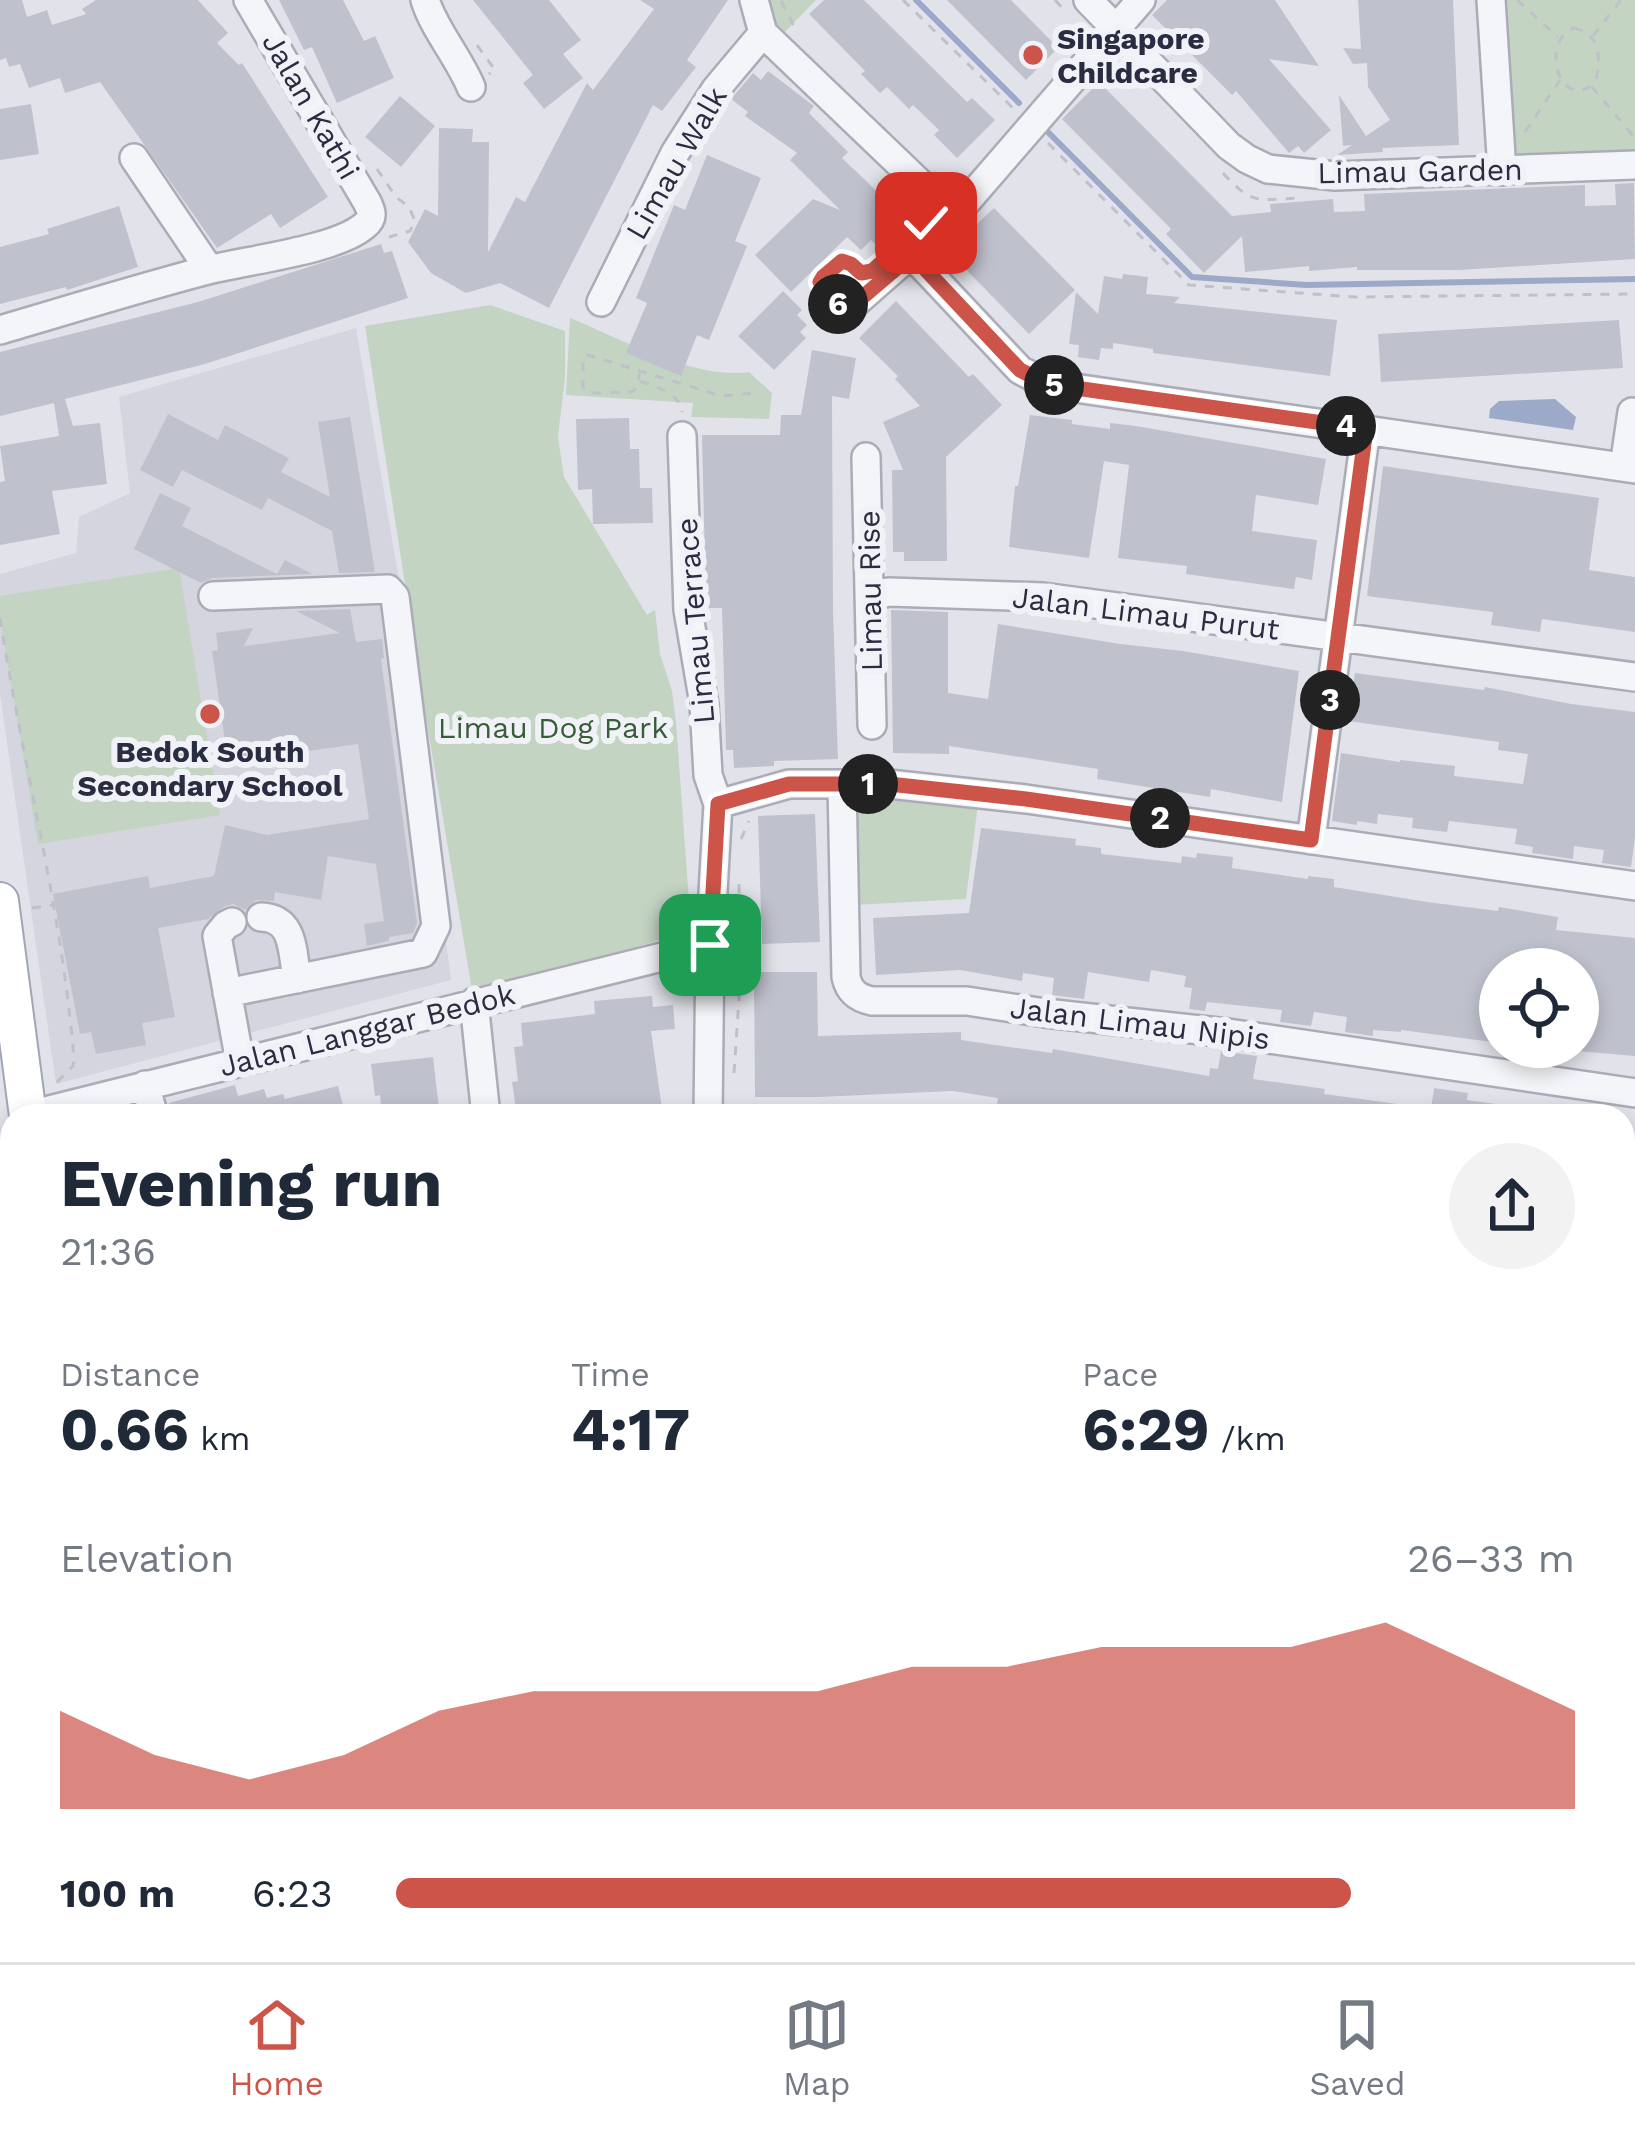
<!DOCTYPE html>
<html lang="en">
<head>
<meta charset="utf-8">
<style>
	:root { --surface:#fff; --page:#f2f2f3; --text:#1f2937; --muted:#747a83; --line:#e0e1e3; --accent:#cc5449 }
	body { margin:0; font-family:"Work Sans",sans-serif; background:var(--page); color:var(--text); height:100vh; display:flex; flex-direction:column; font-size:45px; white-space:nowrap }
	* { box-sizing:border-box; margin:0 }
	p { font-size:39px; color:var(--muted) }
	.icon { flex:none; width:66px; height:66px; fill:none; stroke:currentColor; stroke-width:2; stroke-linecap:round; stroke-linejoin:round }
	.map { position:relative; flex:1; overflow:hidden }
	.drawer { position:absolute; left:0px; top:1104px; width:1635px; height:858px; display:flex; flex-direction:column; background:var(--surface); border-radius:36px 36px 0 0; box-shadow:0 6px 18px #0003 }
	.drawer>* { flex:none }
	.buttons { position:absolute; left:1479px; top:948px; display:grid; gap:24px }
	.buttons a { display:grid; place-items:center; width:120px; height:120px; border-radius:50%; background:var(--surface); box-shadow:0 6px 18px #0003; font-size:60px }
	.pin { position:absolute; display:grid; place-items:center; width:102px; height:102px; color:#fff; margin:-51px; border-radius:24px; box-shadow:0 6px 18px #0006 }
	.km { position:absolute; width:60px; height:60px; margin:-30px; border-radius:50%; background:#222; color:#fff; font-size:33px; line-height:60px; text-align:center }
	.round { display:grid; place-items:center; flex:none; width:126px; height:126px; border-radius:63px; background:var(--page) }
	.headline { display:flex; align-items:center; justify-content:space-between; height:204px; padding:0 60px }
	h1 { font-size:66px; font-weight:700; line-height:90px }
	.metrics { display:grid; grid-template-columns:repeat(3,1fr); gap:18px; height:204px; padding:12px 60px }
	.metrics div { display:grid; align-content:center }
	.metrics b { font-size:60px; font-weight:700 }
	.metrics small { font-size:33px; font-weight:400 }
	.metrics p { font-size:33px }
	.chart { height:336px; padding:24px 60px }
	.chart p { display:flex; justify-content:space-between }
	.chart svg { width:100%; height:216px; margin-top:12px; fill:var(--accent); opacity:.7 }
	ul { padding:0 60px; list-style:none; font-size:39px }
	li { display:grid; grid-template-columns:192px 144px 1fr; align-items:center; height:90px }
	li i { height:30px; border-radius:15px; background:var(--accent) }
	.tabs { display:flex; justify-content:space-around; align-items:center; height:168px; border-top:3px solid var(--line); background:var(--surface); font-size:33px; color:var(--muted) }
	.tabs a { display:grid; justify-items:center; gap:6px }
	.tabs .selected { color:var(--accent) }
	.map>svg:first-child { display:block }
	.built { fill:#d4d5df }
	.green { fill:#c3d4c3 }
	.water { fill:#9da9c9 }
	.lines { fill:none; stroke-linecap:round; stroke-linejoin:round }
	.stream { stroke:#9da9c9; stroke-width:6 }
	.building { fill:#bfc1cd }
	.minor-casing { stroke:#abacb8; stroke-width:32 }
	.major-casing { stroke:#a1a5b5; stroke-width:40 }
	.path { stroke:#bfc1c9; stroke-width:3; stroke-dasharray:9 9; stroke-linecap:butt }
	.minor { stroke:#f4f5f8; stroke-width:27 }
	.major { stroke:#fff; stroke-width:36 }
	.rail-casing { stroke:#7b7f93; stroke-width:10 }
	.rail { stroke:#f1f2f7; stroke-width:6; stroke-dasharray:18; stroke-linecap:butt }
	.route-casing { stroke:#fff; stroke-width:24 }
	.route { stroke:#cc5449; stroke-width:15 }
	.poi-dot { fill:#cc5449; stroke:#f1f2f7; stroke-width:4.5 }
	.labels { text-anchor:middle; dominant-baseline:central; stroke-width:12; stroke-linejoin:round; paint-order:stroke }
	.poi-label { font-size:30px; font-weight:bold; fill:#2a2d42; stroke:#f1f2f7; text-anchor:start }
	.street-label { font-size:30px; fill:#2a2d42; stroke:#f1f2f7 }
	.park-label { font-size:30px; fill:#385d39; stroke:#f1f2f7 }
</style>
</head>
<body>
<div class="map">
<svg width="1635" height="1962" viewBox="0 0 1635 1962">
	<rect width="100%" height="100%" fill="#e2e3ea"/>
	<path class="built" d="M356,328L403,603L451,980L56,1084L0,694V574L76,553L79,517L130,493L119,397Z"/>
	<path class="green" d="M757,0H816L778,39Z
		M1495,0H1635V155L1495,161Z
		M490,305L565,331V377L558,437L564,477L647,615L655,610L660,654L672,691L676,722L691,929L474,1002L422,694L365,326Z
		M570,318C622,339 694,380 749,372L772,393L769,419L691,417L693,403L566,395Z
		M179,568L220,815L38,844L0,617V596Z
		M853,793L978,804L966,899L854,905Z"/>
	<path class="water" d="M1555,399L1576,417L1573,430L1489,418L1490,409L1499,401Z"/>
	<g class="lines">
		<path class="stream" d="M916,0L1019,103
			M1042,126L1192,277L1306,285L1635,279"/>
	</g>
	<path class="building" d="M0,0H22L27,17L47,10L52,25L86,14L82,9L96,0H198L228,33L217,43L239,65L242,63L328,197L280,228L271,214L217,248L100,82L65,93L60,78L29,88L20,64L9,67L6,58L0,60Z
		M279,0H343L364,41L375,36L394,78L337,103L312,47L304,50Z
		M473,0H549L581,40L563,54L583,78L544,109L523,83L533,75Z
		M640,0H728L687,60L696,67L662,111L653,105L549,308L500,283L466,293L431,273L408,242L425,209L438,216L439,128L473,129L472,142H489L488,252L516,197L525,202L587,83L593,90L654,9Z
		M824,0H864L967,102L972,98L995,120L957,158L934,135L939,130L913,105L909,109L887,87L880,93L861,74L865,71L809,14Z
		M947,0H1011L1058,48L1026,80Z
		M1167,0H1275L1319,66L1269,59L1331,130L1304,153L1298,146L1289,153L1236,91L1232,95L1152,15Z
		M1358,0H1453L1459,145L1382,148L1383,152L1337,155L1352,145L1343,146L1339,95L1366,136L1390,120L1368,87L1367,63L1353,64L1343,48L1361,49Z
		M768,71L814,106L809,113L848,152L842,158L903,216L875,244L871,240L861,250L847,237L791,292L755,255L813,199L840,210L790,160L797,153L745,116L748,112L731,99L753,73L761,80Z
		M1099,82L1232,216L1271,212L1270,204L1333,199L1334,212L1365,211L1364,194L1537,187L1585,185V206L1616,205L1615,184L1634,183L1635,259L1460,270H1357V267L1309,271V266L1245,272L1242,236L1204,273L1166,234L1171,229L1062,119Z
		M400,96L435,126L401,167L365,137Z
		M31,104L39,154L0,160V109Z
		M707,155L761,178L735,241L747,246L709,340L697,335L681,376L626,353L647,303L636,298L674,205L685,210Z
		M119,206L138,267L67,290L66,287L0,304V247L49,234L47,229Z
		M994,208L1075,290L1029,334L948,251Z
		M381,244L384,253L392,251L408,298L205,364L65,399L73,426L100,423L107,484L52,491L60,534L0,545V482L5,481L0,446L59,436L54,403L0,416V352L198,302Z
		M1123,274L1148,277L1146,294L1180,297L1174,303L1337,320L1330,376L1153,353V349L1113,343V349L1101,348L1099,360L1078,357L1079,345L1069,344L1076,292L1098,314L1104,276L1122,279Z
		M783,291L802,310L797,315L807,325L800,332L806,338L774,370L738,336Z
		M896,301L969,377L973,374L1002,405L946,457L947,561H904V552H893L892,470H903L883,422L920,406L895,379L898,376L859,338Z
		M1619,320L1623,368L1381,382L1378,334Z
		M812,350L856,358L849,399L832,396L833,611L838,759L774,761V766L734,768L733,750H726L722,608H706L702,435H780L781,415H801Z
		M168,414L218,440L225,425L289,458L281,472L330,497L318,422L350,417L375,572L339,573L332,531L268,498L262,510L182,470L173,487L140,470Z
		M1030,415L1072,420V424L1110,429V423L1136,426L1326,459L1318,505L1256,495L1252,531L1317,540L1312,580L1296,577L1294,589L1186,574L1187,566L1118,558L1129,465L1104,461L1089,558L1009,547L1015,486H1018Z
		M629,418L630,449H639L640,488H652L653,523L593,524L592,489L578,490L576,419Z
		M1383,466L1599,498L1589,570L1635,577V632L1542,619L1540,632L1491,625L1493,612L1367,596Z
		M160,493L191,508L182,526L277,574L285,560L312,574L212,578L201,583L134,549Z
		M350,609L356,642L382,639L384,658L381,659L417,923L413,933L389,937V941L367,946L364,924L384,921L376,864L328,856L321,900L275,892L274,901L256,900L245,910L234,904L225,906L208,919L158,928L175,1017L142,1023L146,1045L96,1054L91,1032L80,1034L53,894L148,876L150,888L214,876L225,825L267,835L369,819L358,744L228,762L212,651L218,650L216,633L253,628L244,646L340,633L296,611Z
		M891,610L948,612V693L988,699L998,624L1120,644L1183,651L1299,671L1282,802L1211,789L1210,797L1097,779L1098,769L949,746V754L893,753Z
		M1355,673L1484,690L1485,687L1571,704L1635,712V837L1631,867L1602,863L1604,850L1574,846L1573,859L1532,853L1533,847L1515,844L1517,829L1449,821L1447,832L1412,828L1413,818L1378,814L1377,824L1357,821V825L1332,821L1341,753L1400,762V760L1455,766L1454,776L1523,784L1528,754L1498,750L1499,742L1348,721Z
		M815,814L820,942L762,944L758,816Z
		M981,828L1076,839L1075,845L1101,848V854L1181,863L1182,856L1196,858L1197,853L1233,857L1232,868L1308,879V876L1334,879V887L1427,902L1498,911L1499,907L1558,917L1556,930L1635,938V1056L1578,1051V969H1500V1043L1401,1030V1032L1373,1030V1036L1345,1032L1347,1017L1314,1012L1311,1026L1280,1022L1282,1010L1207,1002L1205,1011L1189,1009L1192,988L1184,987L1186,976L1151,970L1149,982L1088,972L1084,999L1052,995L1054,978L1023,973L1022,981L960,970L876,975L873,918L969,913Z
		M754,972H817L818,1036L961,1032V1040L1052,1053L1053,1049L1209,1076L1210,1068L1218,1069L1221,1051L1257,1056L1253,1079L1325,1089L1324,1094L1412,1106V1116H1079L1035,1109V1116L996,1110L998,1098L953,1091L818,1097H755Z
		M652,996L653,1007L673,1005L675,1029L651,1031L663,1116H517L512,1082L518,1081L514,1047L523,1046L521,1023L595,1014L594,1001Z
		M433,1057L440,1116H382L380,1095L375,1096L371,1064Z
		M235,1085L238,1096L264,1089L267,1098L283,1094L285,1099L338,1086L346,1116H172L169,1103Z
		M1434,1088L1468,1093L1467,1100L1510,1106V1116H1430Z"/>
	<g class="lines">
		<g class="minor-casing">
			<path id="minor" d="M425,0C435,31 458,56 471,87
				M754,0L763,33L954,216
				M1088,0L1229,146L1247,159L1268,169L1335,176L1635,165
				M1491,0L1502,171
				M134,158L209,269
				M912,255L1020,370L1047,384L1635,469
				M601,302L675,153L716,89L763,33
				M845,312L954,216L1141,0
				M0,330C68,310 136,289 204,271C245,260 334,251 364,226C374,218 372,212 367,202L248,0
				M682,436L688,610L704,704L708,775L718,804L710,945L708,1116
				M866,457L872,725
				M1624,467L1632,412
				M213,596L388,589L395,597L436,926L423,953L227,993
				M870,596L889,592L1043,597L1635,677
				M842,785L846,977C849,991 857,998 872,1001H967L1045,1013L1228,1033L1635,1093
				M718,804L789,784H889L1026,799L1635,886
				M1311,840L1366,429
				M261,917C295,918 292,952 297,979
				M232,922L226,925L217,936L240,1062
				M474,1002L486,1116
				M145,1085L154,1116
				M25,1116L710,945
				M0,1245L12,1247
				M1623,1283L1635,1285
				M1623,1475L1635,1473
				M157,1950L158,1962"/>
		</g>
		<g class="major-casing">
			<path id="major" d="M0,901L28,1116
				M0,1718L12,1711
				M0,1847L12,1848
				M130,1950L131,1953
				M359,1950L399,1962
				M1558,1950L1612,1962
				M193,1962L206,1950"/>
		</g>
		<path class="path" d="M903,0L1016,111
			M1055,0L1066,12
			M1517,0L1558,37
			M781,1L796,30
			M1574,28C1581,30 1586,31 1591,37C1601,48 1603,83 1585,89C1555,100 1543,39 1574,28Z
			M1593,36L1621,0
			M477,45L495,70L489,74
			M1592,87L1635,138
			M1525,132L1560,80
			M1048,143L1189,285L1355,297L1635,294
			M377,169L396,197L409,207L415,221L410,231L389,237
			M1223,173C1252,205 1257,200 1298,198
			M830,294L820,282L822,276L842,261L855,268
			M640,371L637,387L632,392L591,393L583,387V357L588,355L721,396L756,393
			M640,381C657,388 679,392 682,412
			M0,618C23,766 62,910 74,1059L73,1066L55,1084
			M741,839L749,821
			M32,908L53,905
			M734,1073L740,984L739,879
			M1623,1842L1635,1748"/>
		<use href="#minor" class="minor"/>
		<use href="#major" class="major"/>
		<g class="rail-casing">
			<path id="rail" d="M0,1754L12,1755
				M0,1785L12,1786
				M0,1824H12
				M684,1950L730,1962
				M1080,1950L1158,1962
				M1343,1950L1418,1962"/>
		</g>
		<use href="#rail" class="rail"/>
	</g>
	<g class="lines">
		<g class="route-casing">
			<path id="route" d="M710,945L718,804L789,784H889L1026,799L1311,840L1366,429L1047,384L1020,370L912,255L845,312L820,282L823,277L842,261L851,264L861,273L872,271L926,223"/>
		</g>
		<use href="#route" class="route"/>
	</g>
	<g class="poi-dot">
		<circle cx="1033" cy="55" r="12"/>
		<circle cx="210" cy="714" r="12"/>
	</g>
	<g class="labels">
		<g class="poi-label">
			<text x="1057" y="38">Singapore<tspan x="1057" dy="34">Childcare</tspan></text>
			<text x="210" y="751" text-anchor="middle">Bedok South<tspan x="210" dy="34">Secondary School</tspan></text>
		</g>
		<g class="street-label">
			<text transform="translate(311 106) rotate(60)">Jalan Kathi</text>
			<text transform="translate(676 163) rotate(-60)">Limau Walk</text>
			<text transform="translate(1420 171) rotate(-1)">Limau Garden</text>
			<text transform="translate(870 591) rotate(-91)">Limau Rise</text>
			<text transform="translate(1146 613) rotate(7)">Jalan Limau Purut</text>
			<text transform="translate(695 621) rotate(-95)">Limau Terrace</text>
			<text transform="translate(1140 1023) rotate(7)">Jalan Limau Nipis</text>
			<text transform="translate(367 1030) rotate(-14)">Jalan Langgar Bedok</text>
		</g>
		<g class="park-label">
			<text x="553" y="727">Limau Dog Park</text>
		</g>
	</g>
</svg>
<div class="buttons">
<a><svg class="icon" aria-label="locate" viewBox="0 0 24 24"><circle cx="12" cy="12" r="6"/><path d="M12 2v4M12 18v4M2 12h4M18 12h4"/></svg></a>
</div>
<div class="pin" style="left:710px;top:945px;background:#1e9e55"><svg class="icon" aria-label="arrive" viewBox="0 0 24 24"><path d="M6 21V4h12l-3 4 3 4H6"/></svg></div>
<div class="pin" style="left:926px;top:223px;background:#d93025"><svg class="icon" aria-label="check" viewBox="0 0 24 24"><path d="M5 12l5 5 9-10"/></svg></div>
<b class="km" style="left:868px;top:784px">1</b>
<b class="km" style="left:1160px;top:818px">2</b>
<b class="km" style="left:1330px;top:700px">3</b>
<b class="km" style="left:1346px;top:426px">4</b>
<b class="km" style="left:1054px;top:385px">5</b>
<b class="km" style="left:838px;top:304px">6</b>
<section class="drawer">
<div class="headline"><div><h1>Evening run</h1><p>21:36</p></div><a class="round"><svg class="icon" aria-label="share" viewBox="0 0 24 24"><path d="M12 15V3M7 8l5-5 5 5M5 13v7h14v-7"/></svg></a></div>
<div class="metrics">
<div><p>Distance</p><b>0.66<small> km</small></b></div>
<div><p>Time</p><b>4:17</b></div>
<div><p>Pace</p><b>6:29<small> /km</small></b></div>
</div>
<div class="chart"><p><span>Elevation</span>26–33 m</p>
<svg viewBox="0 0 160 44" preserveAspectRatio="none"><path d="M0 44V24L10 33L20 38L30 33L40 24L50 20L60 20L70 20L80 20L90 15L100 15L110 11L120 11L130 11L140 6L150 15L160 24V44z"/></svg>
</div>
<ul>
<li><b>100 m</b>6:23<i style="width:81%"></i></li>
</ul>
</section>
</div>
<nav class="tabs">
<a class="selected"><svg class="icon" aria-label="home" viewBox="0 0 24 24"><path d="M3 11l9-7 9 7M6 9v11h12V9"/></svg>Home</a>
<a><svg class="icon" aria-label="map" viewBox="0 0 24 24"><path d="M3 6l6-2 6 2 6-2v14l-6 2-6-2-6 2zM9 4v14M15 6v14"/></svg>Map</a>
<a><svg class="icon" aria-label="saved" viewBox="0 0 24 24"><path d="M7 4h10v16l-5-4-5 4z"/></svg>Saved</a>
</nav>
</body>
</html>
